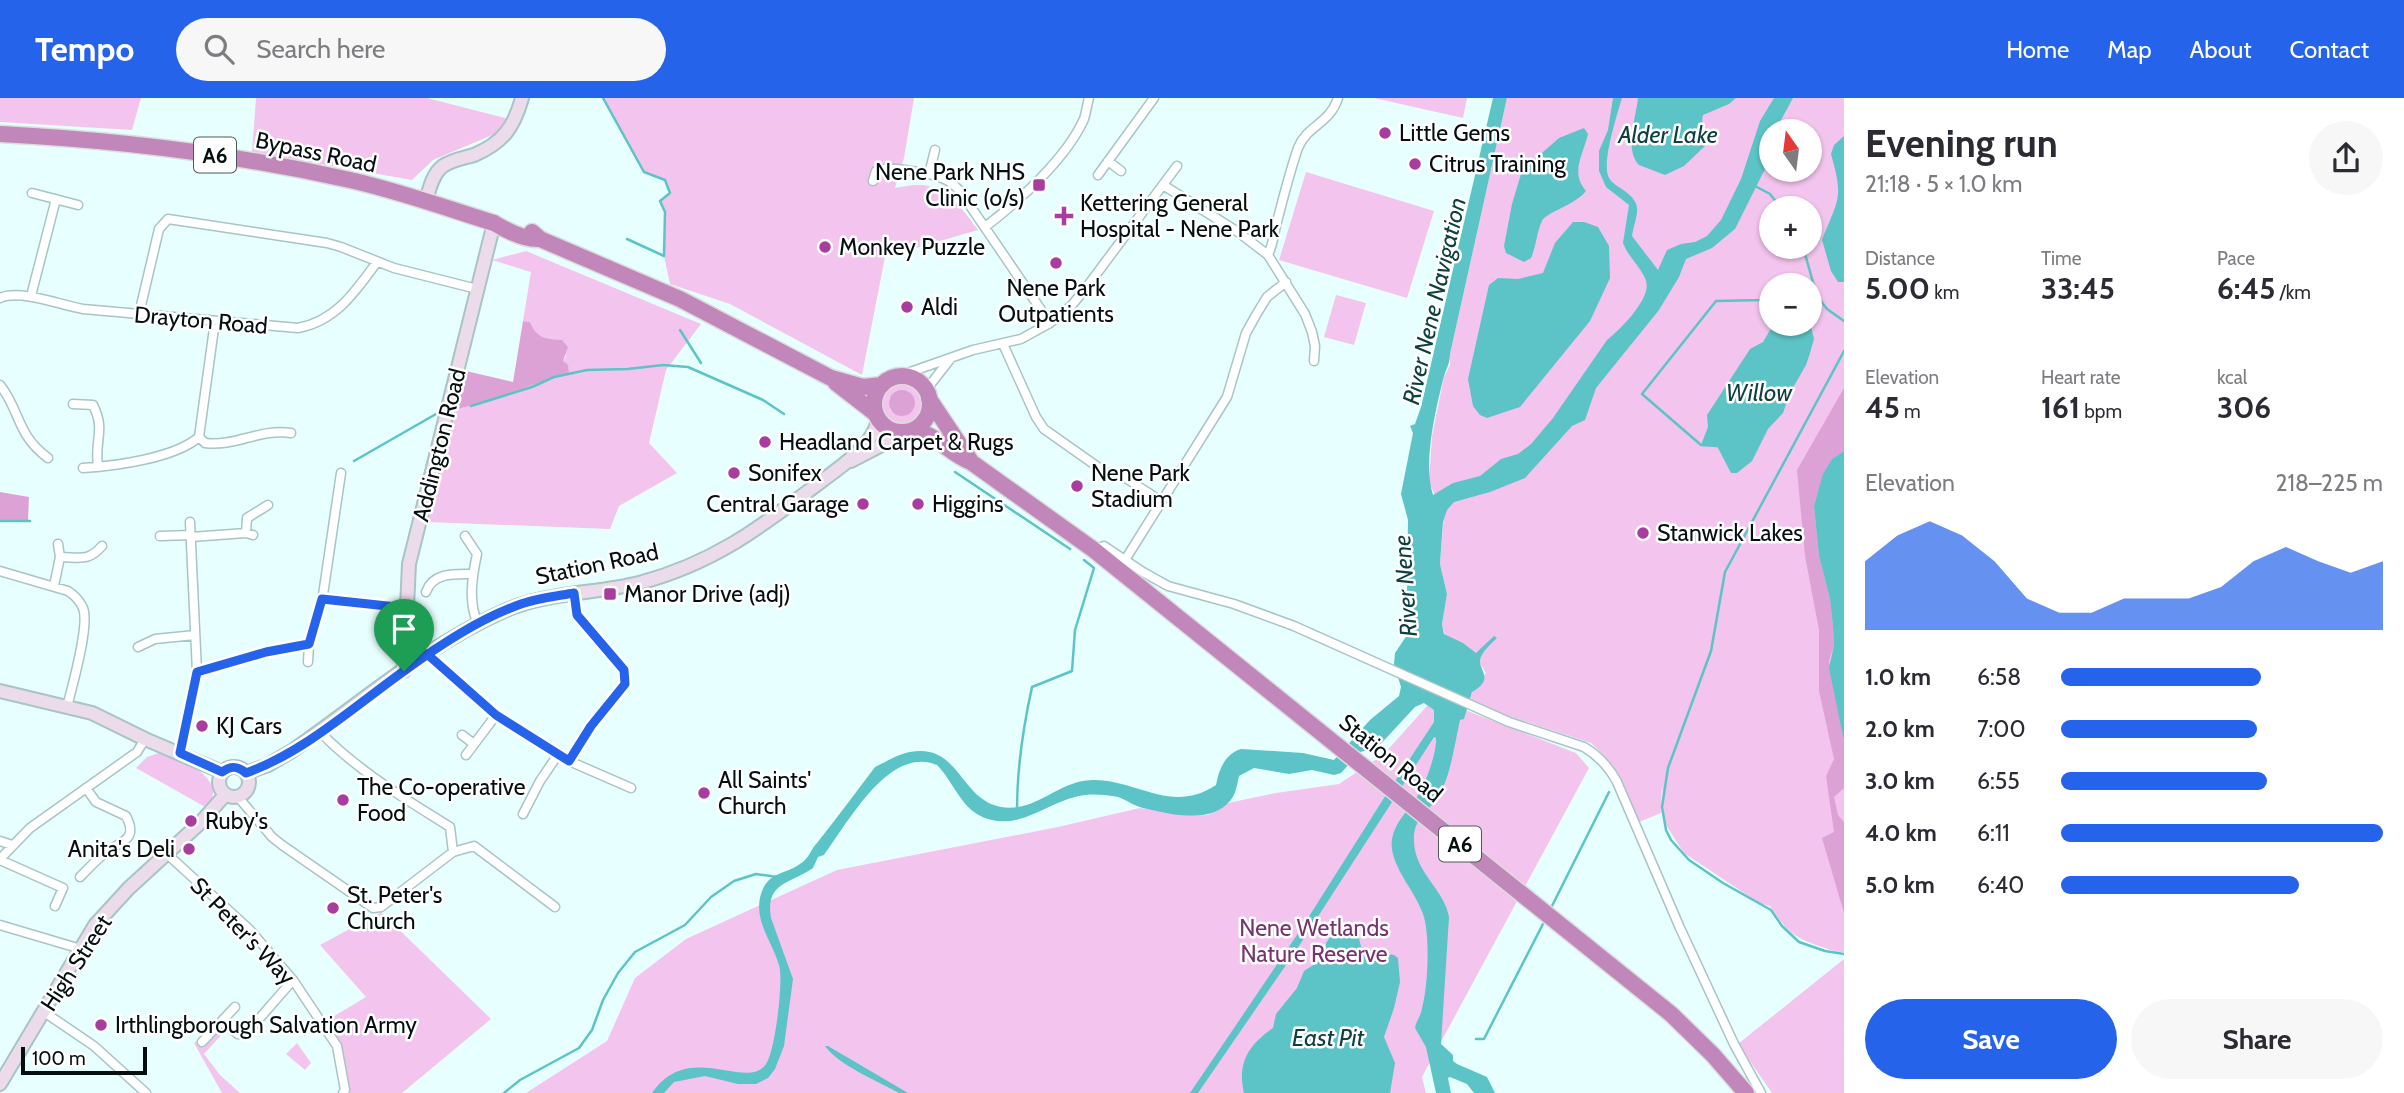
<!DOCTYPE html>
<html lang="en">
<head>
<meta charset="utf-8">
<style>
	:root { --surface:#fff; --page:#f7f7f7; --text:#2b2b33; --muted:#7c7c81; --accent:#2563eb }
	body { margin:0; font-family:Cabin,sans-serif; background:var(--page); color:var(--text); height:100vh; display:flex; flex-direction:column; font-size:26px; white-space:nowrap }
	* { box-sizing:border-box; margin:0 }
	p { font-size:23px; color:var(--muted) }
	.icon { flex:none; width:38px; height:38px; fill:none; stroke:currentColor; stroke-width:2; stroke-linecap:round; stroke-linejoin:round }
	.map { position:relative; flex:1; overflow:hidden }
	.sheet { display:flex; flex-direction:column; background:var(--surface); width:560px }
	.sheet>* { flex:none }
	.needle { width:46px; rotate:346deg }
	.controls { position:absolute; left:1759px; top:21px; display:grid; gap:14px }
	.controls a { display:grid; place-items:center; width:63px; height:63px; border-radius:50%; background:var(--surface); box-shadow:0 2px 5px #0004; font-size:35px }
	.scale { position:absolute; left:21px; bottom:18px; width:126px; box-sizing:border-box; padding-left:7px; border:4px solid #050f0f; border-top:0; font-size:19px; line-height:24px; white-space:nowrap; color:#050f0f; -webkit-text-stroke:5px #fff; paint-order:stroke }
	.pin { position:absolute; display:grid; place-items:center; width:60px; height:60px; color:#fff; margin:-72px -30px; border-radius:50% 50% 50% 0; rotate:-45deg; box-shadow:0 0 7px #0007 }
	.pin .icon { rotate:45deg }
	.round { display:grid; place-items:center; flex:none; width:74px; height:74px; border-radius:37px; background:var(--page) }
	.headline { display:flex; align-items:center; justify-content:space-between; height:119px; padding:0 21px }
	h1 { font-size:38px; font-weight:700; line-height:52px }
	.figures { display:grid; grid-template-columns:repeat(3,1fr); gap:10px; height:119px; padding:7px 21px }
	.figures div { display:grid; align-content:center }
	.figures b { font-size:30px; font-weight:700 }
	.figures small { font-size:19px; font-weight:400 }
	.figures p { font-size:19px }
	.chart { height:196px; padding:14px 21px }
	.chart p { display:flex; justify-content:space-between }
	.chart svg { width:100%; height:126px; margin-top:7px; fill:var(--accent); opacity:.7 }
	.action { display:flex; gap:14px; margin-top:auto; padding:14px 21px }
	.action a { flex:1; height:80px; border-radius:42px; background:var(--accent); color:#fff; font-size:28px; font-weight:700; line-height:80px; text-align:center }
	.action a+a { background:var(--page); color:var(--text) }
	ul { padding:0 21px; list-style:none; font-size:23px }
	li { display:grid; grid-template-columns:112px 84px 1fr; align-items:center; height:52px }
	li i { height:18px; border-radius:9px; background:var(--accent) }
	header { display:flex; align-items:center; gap:42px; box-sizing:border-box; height:98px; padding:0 35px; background:var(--accent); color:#fff }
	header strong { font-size:33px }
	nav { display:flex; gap:38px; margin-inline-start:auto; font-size:24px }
	.search { width:490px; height:63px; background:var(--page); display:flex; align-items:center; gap:18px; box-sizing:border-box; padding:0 24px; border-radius:38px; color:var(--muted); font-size:26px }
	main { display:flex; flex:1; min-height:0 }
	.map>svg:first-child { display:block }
	.green { fill:#f3c4ed; fill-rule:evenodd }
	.forest { fill:#dda2d5 }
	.water { fill:#5cc4c6 }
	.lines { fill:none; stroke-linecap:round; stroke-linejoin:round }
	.stream { stroke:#5cc4c6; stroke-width:2.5 }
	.street-casing { stroke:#a8c4c4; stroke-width:11 }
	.secondary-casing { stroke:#a8c4c4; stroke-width:16 }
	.highway-casing { stroke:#dcdddd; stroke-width:19 }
	.street { stroke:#fff; stroke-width:8 }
	.secondary { stroke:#ecdbea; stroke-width:12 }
	.highway { stroke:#c187ba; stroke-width:16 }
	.route-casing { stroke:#fff; stroke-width:14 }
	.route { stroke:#2563eb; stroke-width:9 }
	.poi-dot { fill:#a73d9f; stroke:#fff; stroke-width:2.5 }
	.labels { text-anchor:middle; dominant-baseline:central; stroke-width:5; stroke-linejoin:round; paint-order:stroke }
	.shield { fill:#fff; stroke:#505757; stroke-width:2 }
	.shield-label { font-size:21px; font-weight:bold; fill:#050f0f }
	.poi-label { font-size:23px; fill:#050f0f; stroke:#fff; text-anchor:start }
	.street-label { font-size:23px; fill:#050f0f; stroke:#fff }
	.park-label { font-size:23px; fill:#763271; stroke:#fff }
	.water-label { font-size:24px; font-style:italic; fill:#0f4041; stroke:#fff }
</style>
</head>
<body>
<header>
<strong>Tempo</strong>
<div class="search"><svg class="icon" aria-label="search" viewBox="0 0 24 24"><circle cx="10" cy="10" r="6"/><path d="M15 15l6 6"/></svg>Search here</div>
<nav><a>Home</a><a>Map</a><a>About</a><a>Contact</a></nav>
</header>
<main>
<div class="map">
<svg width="1844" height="995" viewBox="0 0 1844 995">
	<rect width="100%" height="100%" fill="#e8ffff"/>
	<path class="green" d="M0,0H141L132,32L0,24Z
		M256,0H427L509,21L497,35L433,62L412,82L252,54Z
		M603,0H914L904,60L895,90C902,89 910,87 917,87C945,85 964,113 978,132L885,159L862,277L730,206L670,186L664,158L665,114L660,103L670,95L665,82L644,74Z
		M1374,0H1467L1463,20Z
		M1507,0H1844V854C1836,854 1830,852 1822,849C1794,840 1786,833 1770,808L1759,805L1684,755L1664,724L1662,686L1661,715L1639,724C1625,693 1618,668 1591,645L1469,605L1472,594L1486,575L1479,564L1480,559C1469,548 1457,544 1445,537L1442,526L1447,496L1440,466L1444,417L1429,384L1432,338L1444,279L1450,267V256ZM1771,33H1810V72H1771ZM1771,110H1810V149H1771ZM1771,187H1810V226H1771Z
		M1306,74L1434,113L1407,200L1279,162Z
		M526,153L701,226L666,272L649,345L677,375L619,408L610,431L427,424L452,312L490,303L554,279L569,277L563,263L566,258L562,242C545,241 537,240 530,224L523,223L531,174L492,162Z
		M1336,197L1366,205L1354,247L1324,239Z
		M904,285C923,290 929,308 915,323L900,327L887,320C876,304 884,287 904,285ZM914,299V311L904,318L890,312L889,300Z
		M1436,598L1465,612L1576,655L1589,670L1422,979L1426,995H526L607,943L635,880L686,841L837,772L1058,729L1140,710L1190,718L1208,717L1228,705L1276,695L1339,686L1384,656Z
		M159,655C181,662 230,679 207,710L136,670L147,659Z
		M381,814L491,921L402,995H350C346,968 342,946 326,923L366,899L320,847Z
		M1844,861V995H1772L1738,946Z
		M222,928L226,932L204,956L220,977L240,995H222L194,945L198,942L205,944Z
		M297,945L311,965L305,972L286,956Z"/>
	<path class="forest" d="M523,223L530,224C537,240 545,241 562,242L568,249L563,263L568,267L569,277L554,279L490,303L453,312L462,272L513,284Z
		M1844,290V353L1832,361L1824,376L1814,408L1819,458L1830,501L1833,529L1834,547L1829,563L1844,643V690L1834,699L1838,717L1844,724V815L1822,740L1834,734L1826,678L1834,661L1819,593V532L1805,458L1797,372Z
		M889 305a13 13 0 1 1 26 0a13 13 0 1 1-26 0Z
		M0,394L29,399L28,423H0Z"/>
	<path class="water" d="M1493,0H1507L1450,256C1450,267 1445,272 1443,282C1435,314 1423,366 1433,397L1453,385L1480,378L1501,361L1518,356L1531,346L1553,320L1607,242C1620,232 1652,200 1646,183C1643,172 1627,157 1623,145L1629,107L1606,89L1599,73V53L1608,32L1613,0H1622C1617,17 1601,66 1609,80C1612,85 1617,88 1622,91C1645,107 1636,114 1632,138L1658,172L1667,152L1681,146L1695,144L1707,138L1721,122L1741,81L1760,23L1774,0H1793L1775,33H1771L1766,69L1735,131L1712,150L1686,161L1679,179L1659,212L1596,290L1585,322L1572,328L1525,380L1490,394L1454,404L1447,412L1443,424L1440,466L1447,496L1442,526L1444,536L1463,545L1476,555L1494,538L1497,540C1492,545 1481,554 1480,562C1479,573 1495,581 1472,594L1464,621L1460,622C1455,644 1451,676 1440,695C1429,717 1409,719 1415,752C1420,778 1445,794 1449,819L1441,946L1453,957V963L1457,966L1487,979L1495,995H1474L1467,986L1450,979L1448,980L1451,995H1436L1426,949L1415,930C1416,923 1421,918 1422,910C1428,888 1430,841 1424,819C1417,794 1388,767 1392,741C1395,724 1407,714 1416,700C1425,689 1437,654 1436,640L1434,639L1297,851L1198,995H1190L1301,831L1384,700L1434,624V612L1424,605L1415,609L1377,650L1360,654L1341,675L1334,677L1312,672L1289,676L1254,670L1239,678C1237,687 1236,696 1230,703C1210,727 1169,716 1143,710C1134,708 1127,702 1118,699C1109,697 1095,696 1086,697C1052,700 1024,732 988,721C961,713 955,685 937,667C889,647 848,725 824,757L818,759L813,770C790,786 765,784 771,820L793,881L784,948L775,971L768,980L756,986H738L705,978L674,984L664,995H652C689,941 747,994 766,966C775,954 784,881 779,867C772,843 753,822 761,796C769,771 788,778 805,762C810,757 812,750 817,745C837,720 856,694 875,669C886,664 898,656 910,654C960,645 959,701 1001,709C1036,715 1057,683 1092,682C1137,681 1171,717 1216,687C1219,671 1225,656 1241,651L1303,655L1334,662L1370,622L1399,598L1401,589L1394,566L1395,555L1409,534V525L1407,492L1408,422L1401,396L1413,335L1410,328L1415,326L1421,309Z
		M1638,0H1736L1729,6L1703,17C1700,26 1707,38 1705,48L1684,68L1665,77L1639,67C1624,51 1636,20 1638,0Z
		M1584,30L1588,36C1583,57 1570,75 1586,93C1574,108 1546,114 1542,123C1537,133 1536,149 1531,160L1524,164L1506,155L1504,148L1512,106L1521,76L1527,68L1559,40Z
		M1844,38V184H1838L1831,173L1822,142C1838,101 1844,102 1831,56L1834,47Z
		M1573,124H1584L1598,129L1609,148L1610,180L1590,223L1520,309L1487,320L1480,317L1473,308L1468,281L1489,187L1498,180L1518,181L1543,175L1555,145Z
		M1810,225L1814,241L1810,255L1806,267L1790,295L1783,315L1768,331L1752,363L1737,375H1731L1717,348L1701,347L1708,329L1707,317L1750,251L1763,244L1770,232H1775L1780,226Z
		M1844,353V643L1829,570L1834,547L1833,529L1830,501L1819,458L1814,408L1823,376L1832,361Z
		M1345,824C1364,827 1355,847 1366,855C1372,860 1386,855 1394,857L1398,860L1400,884L1394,910L1384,939L1395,965L1390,995H1244C1237,966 1248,947 1273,930L1276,916L1297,890L1304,873L1323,861L1326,858V845L1335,832Z
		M825,948H828L908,995H899C879,984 837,966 825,948Z"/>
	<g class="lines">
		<path class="stream" d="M603,0L644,74L665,82L670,95L660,103L665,114L664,158L627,141
			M1755,88L1770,96L1781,110
			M1803,149L1817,198L1827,211L1844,223
			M680,232L701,265
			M1844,253L1725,474L1711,553L1668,670L1662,709L1666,732L1671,742L1689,762L1723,785L1771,812L1782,828L1799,844L1825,853L1844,856
			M471,308L532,289L554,279L587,272L628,271L663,267L688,269L763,302L784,316
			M1717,348L1701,347L1642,296L1716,203L1763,202L1771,193
			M354,363L436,316
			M955,374L1070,451
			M0,423H30
			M1017,712C1017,670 1023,630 1032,589L1072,573L1075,532L1094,470L1084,462
			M1551,810L1609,694
			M1476,941H1484L1545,822
			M504,995L520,982L579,950L592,932L603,902L618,875L635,854L685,827L711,799L734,783L756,776L777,779"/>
		<g class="street-casing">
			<path id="street" d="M1108,63L1121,73
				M929,76L935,52
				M1098,77L1154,0
				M873,83L876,73C888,67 929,75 942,80C950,83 954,87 960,93L1050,225
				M1163,87L1238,134L1268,157L1305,216L1312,234L1315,248L1314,263
				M32,95L78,107
				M985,129C1019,103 1066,61 1084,21C1086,15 1087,7 1089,0
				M1268,157C1274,144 1274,133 1278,120C1284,97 1290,73 1298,50C1307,27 1330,26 1338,0
				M31,198L56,101
				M0,200C20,191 60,207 83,211L298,230C336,223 355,194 377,164
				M139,216L159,131L168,121L327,145L341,149L394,170L477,191
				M1003,246L1036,319L1044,331L1105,374L1124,379L1161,403
				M896,279L973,252L1021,241L1050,225L1072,207L1089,186L1177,68
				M0,287C21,314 16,336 48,360
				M926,292L951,260
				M73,306L93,307C106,333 94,341 98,369
				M199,339L205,345C235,349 261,330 291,335
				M83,370C116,368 175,360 199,339L215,223
				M246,435L247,420L268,407
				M160,438L191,437
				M465,438L477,456C472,479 468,505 478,526
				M191,439L246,435L253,437
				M1095,451L1104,448L1143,474L1168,488L1234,506L1294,528L1509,624L1584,649C1599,658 1609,669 1617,684L1680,830L1734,946L1761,995
				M60,459C80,459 88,464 102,448
				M1125,462L1227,299L1246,235L1256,217L1267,199L1286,184
				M0,473L68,493C74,497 80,503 83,510C90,527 72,589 67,609
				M54,488L60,459L58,446
				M426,494C433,474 455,476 473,476
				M322,501L406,510
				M138,549L155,541L195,537
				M427,556L496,617L569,663L631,690
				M308,564L309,546L323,497L341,375
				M197,574L266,554L309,546
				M320,634C358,673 404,700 450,729L453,754
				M462,637L474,646
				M180,655L197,574L190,424
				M466,657L496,617
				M569,663L591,628L625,586L623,572L577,517L574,495
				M238,699L272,739L282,747L373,810L381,809L453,754L474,748L555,809
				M523,716L540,683L559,655
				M0,743L12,747
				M166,755L250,832L293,882L337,948L345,992L343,995
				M0,761L30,730L137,654L145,641
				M0,762L63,790L55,808
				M80,779C88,771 96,762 105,755C120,743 139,743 126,718L96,704L86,690
				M0,827L81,851
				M44,914L94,948L146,995
				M222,924L238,936L245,937L293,882
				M202,944L235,909"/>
		</g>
		<g class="secondary-casing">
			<path id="secondary" d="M426,103C429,92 433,75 443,68C452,62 464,60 474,57C503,45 514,29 522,0
				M851,363L909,333
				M404,573L409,466L494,125
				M0,593L92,615L145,641L222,674
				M219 684a15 15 0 1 1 30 0a15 15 0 1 1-30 0Z
				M246,675L268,667L292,653C361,605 427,547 504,513C547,494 594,496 639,485C715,465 762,428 823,382C841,369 875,345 878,321
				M0,986L95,827L129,790L200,725L225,697"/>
		</g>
		<g class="highway-casing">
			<path id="highway" d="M0,36C118,42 234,56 350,82C399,93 446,110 494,125C507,133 524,142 540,141
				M532,134L540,141L680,201L831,280L863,289L882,287
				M874 306a28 28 0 1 1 56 0a28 28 0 1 1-56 0Z
				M836,285L876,316
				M929,301L970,362
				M913,332C937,336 949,356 971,364L1094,452L1671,916L1713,957L1746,995"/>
		</g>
		<use href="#street" class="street"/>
		<use href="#secondary" class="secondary"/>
		<use href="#highway" class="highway"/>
	</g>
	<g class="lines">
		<g class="route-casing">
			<path id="route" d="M404,573C355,608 303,655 246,675C238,668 231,667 222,674L180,655L197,574L266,554L309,546L322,501L406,510L404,573L427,556L496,617L569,663L591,628L625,586L624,572L577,517L574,495C557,498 538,500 521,506C479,521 440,547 404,573"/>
		</g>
		<use href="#route" class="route"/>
	</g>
	<g class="poi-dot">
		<circle cx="1385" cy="35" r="7"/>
		<circle cx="1415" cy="66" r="7"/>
		<rect x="1032" y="80" width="14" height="14" rx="3.5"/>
		<path d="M1060.5 107.5h7v7h7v7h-7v7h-7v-7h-7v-7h7z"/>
		<circle cx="825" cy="149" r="7"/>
		<circle cx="1056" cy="165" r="7"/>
		<circle cx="907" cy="209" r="7"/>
		<circle cx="765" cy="344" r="7"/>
		<circle cx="734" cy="375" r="7"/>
		<circle cx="1077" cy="388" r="7"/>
		<circle cx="863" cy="406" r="7"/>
		<circle cx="918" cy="406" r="7"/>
		<circle cx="1643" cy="435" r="7"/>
		<rect x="603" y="489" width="14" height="14" rx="3.5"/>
		<circle cx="202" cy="628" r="7"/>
		<circle cx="704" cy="695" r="7"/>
		<circle cx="343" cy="702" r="7"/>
		<circle cx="191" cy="723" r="7"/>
		<circle cx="189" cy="751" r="7"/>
		<circle cx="333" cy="810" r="7"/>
		<circle cx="101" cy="927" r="7"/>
	</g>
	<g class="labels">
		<g class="shield">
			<rect x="194" y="39.5" width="42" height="35" rx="5"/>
			<rect x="1439" y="728.5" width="42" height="35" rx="5"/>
		</g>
		<g class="shield-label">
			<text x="215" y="57">A6</text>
			<text x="1460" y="746">A6</text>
		</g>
		<g class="poi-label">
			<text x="1399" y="35">Little Gems</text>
			<text x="1429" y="66">Citrus Training</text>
			<text x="1025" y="74" text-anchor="end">Nene Park NHS<tspan x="1025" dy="26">Clinic (o/s)</tspan></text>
			<text x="1080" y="105">Kettering General<tspan x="1080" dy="26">Hospital - Nene Park</tspan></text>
			<text x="839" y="149">Monkey Puzzle</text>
			<text x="1056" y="190" text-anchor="middle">Nene Park<tspan x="1056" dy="26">Outpatients</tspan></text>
			<text x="921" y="209">Aldi</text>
			<text x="779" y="344">Headland Carpet &amp; Rugs</text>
			<text x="748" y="375">Sonifex</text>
			<text x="1091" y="375">Nene Park<tspan x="1091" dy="26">Stadium</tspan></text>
			<text x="849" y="406" text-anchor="end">Central Garage</text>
			<text x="932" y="406">Higgins</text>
			<text x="1657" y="435">Stanwick Lakes</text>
			<text x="624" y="496">Manor Drive (adj)</text>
			<text x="216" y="628">KJ Cars</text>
			<text x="718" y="682">All Saints'<tspan x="718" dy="26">Church</tspan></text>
			<text x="357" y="689">The Co-operative<tspan x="357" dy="26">Food</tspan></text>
			<text x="205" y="723">Ruby's</text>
			<text x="175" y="751" text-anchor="end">Anita's Deli</text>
			<text x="347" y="797">St. Peter's<tspan x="347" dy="26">Church</tspan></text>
			<text x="115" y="927">Irthlingborough Salvation Army</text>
		</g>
		<g class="street-label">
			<text transform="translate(316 54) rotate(12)">Bypass Road</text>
			<text transform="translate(201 222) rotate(5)">Drayton Road</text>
			<text transform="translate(439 347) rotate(-76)">Addington Road</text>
			<text transform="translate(597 466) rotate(-12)">Station Road</text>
			<text transform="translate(1391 660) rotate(39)">Station Road</text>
			<text transform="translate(243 833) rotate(46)">St Peter's Way</text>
			<text transform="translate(76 865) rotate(-57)">High Street</text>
		</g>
		<g class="park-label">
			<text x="1314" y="830">Nene Wetlands<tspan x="1314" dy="26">Nature Reserve</tspan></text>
		</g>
		<g class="water-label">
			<text x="1668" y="36">Alder Lake</text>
			<text transform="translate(1434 203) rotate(-77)">River Nene Navigation</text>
			<text x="1759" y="294">Willow</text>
			<text transform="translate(1405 488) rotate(-94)">River Nene</text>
			<text x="1328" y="939">East Pit</text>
		</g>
	</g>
</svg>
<div class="controls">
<a><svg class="needle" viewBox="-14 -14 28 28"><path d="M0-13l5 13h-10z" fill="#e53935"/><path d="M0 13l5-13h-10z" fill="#7c7c81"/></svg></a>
<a>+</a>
<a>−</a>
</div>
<div class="scale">100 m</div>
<div class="pin" style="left:404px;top:573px;background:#1e9e55"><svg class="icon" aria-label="arrive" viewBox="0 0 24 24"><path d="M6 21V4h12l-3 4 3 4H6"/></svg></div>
</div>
<section class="sheet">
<div class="headline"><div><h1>Evening run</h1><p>21:18 · 5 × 1.0 km</p></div><a class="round"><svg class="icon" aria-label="share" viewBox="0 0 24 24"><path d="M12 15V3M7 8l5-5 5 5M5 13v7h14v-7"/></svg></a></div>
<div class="figures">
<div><p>Distance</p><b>5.00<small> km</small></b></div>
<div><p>Time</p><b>33:45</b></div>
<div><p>Pace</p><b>6:45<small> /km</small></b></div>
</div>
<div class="figures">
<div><p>Elevation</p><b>45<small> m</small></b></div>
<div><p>Heart rate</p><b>161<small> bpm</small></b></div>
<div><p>kcal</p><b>306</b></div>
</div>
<div class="chart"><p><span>Elevation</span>218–225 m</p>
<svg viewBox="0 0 160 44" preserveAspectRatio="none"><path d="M0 44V20L10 11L20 6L30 11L40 20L50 33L60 38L70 38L80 33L90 33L100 33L110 29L120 20L130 15L140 20L150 24L160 20V44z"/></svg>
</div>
<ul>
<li><b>1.0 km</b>6:58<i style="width:62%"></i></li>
<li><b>2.0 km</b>7:00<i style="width:61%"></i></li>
<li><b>3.0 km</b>6:55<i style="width:64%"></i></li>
<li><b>4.0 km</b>6:11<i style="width:100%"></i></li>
<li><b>5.0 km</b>6:40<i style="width:74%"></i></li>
</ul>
<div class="action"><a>Save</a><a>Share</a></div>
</section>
</main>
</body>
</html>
